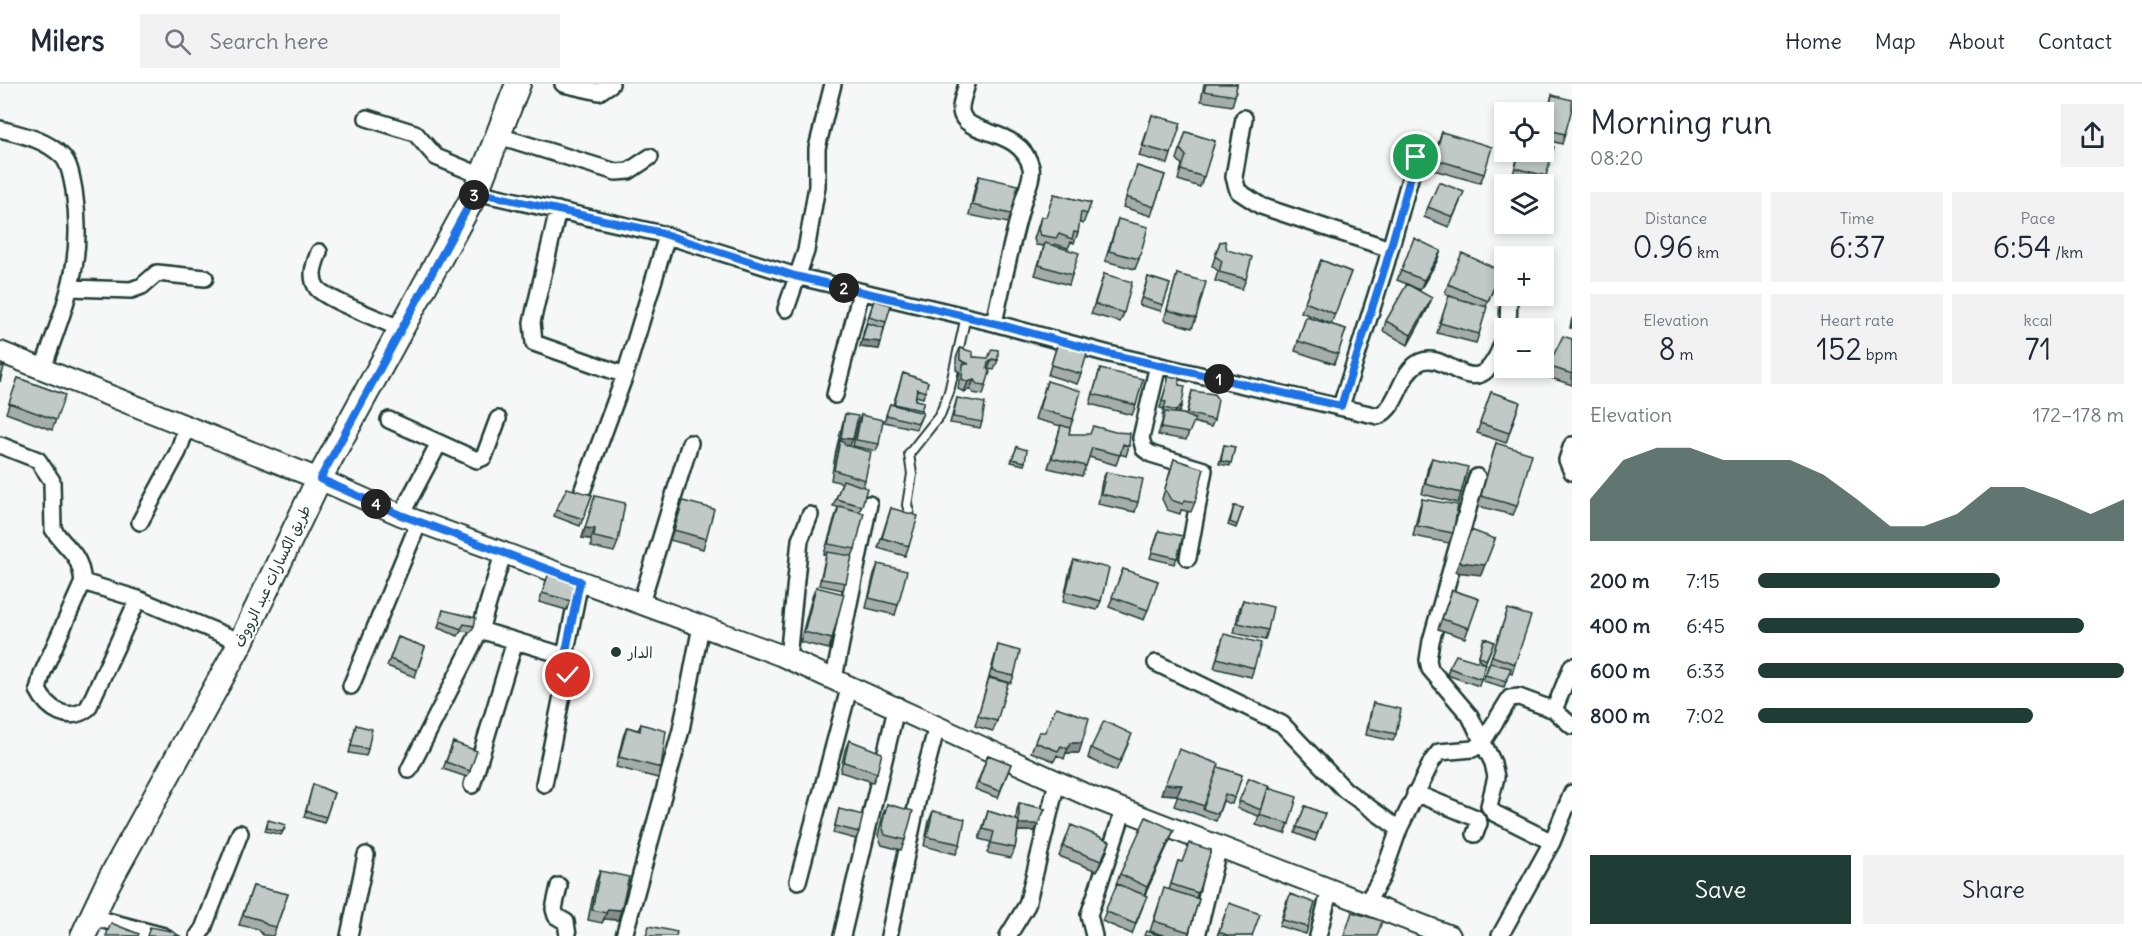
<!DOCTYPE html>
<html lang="en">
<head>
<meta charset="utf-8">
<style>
	:root { --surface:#fff; --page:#f2f2f3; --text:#1f2937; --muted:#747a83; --line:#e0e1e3; --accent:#1f3d34 }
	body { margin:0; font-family:Delius,"Playpen Sans Arabic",sans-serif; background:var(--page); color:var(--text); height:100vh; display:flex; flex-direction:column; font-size:22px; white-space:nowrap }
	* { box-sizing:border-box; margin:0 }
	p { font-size:20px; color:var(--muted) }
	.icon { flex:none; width:33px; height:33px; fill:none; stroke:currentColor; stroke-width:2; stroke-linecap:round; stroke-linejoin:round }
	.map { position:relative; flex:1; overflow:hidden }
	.details { display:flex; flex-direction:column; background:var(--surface); width:570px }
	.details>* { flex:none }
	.tools { position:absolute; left:1494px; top:18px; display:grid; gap:12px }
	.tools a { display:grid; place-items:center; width:60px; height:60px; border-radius:0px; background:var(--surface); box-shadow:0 3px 9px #0003; font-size:30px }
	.pin { position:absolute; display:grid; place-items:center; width:51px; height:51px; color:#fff; margin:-26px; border:3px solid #fff; border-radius:50%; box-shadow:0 2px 6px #0007 }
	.km { position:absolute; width:30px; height:30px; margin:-15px; border-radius:50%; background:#222; color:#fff; font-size:16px; line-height:30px; text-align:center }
	.round { display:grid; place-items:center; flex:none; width:63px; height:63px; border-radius:0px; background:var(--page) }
	.head { display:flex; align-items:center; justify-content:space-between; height:102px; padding:0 18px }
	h1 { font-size:33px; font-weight:600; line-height:45px }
	.stats { display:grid; grid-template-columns:repeat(3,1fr); gap:9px; height:102px; padding:6px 18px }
	.stats div { display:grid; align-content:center; border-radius:0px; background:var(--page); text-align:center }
	.stats b { font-size:30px; font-weight:600 }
	.stats small { font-size:16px; font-weight:400 }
	.stats p { font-size:16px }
	.chart { height:168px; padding:12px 18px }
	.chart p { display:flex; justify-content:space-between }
	.chart svg { width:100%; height:108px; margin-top:6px; fill:var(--accent); opacity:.7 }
	.cta { display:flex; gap:12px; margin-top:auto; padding:12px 18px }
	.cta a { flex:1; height:69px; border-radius:0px; background:var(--accent); color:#fff; font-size:24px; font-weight:600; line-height:69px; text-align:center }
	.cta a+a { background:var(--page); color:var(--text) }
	ul { padding:0 18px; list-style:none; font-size:20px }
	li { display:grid; grid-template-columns:96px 72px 1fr; align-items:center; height:45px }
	li i { height:15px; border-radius:8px; background:var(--accent) }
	header { display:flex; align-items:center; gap:36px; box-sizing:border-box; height:84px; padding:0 30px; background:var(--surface); border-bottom:2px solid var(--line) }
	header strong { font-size:28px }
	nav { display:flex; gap:33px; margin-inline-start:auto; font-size:21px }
	.search { width:420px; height:54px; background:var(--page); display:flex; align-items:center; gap:15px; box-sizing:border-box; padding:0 21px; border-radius:0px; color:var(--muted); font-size:22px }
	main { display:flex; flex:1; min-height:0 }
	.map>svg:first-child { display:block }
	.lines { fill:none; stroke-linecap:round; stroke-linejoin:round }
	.service-casing { stroke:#1f3d34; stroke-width:12 }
	.minor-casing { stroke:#1f3d34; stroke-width:20 }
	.tertiary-casing { stroke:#1f3d34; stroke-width:24 }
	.primary-casing { stroke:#1f3d34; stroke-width:28 }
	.service { stroke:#fff; stroke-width:8 }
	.minor { stroke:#fff; stroke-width:15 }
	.tertiary { stroke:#fff; stroke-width:20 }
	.primary { stroke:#fff; stroke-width:24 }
	.wall { fill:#a5adaa; stroke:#1f3d34; stroke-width:1.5 }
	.shaded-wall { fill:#868d8b; stroke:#1f3d34; stroke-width:1.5 }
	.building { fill:#c0c9c6; stroke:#1f3d34; stroke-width:1.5 }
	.route-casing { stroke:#fff; stroke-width:12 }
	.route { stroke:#1a73e8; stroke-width:8 }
	.poi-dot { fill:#1f3d34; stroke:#fff; stroke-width:2 }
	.labels { text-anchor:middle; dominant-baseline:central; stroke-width:4.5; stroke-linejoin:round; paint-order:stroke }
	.street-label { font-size:15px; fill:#1f3d34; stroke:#fff }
	.poi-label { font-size:15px; fill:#1f3d34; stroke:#fff; text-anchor:start }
</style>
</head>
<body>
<header>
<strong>Milers</strong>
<div class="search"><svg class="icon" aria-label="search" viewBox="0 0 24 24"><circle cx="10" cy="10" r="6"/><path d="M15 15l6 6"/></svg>Search here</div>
<nav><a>Home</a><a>Map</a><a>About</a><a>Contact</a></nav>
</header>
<main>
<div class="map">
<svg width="1572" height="852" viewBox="0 0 1572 852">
	<rect width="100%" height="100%" fill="#f6f7f7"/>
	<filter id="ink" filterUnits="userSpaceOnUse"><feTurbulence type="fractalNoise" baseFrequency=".0167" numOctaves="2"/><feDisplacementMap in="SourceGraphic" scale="12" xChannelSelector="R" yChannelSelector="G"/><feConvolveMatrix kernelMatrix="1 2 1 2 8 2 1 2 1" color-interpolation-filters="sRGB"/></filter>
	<g filter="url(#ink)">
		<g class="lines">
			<g class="service-casing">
				<path id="service" d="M909,427L907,421L912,390L909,370L940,331L949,308L966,232"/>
			</g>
			<g class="minor-casing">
				<path id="minor" d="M563,0L599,8L611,0
					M967,0C965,8 960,19 961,27C964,53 1020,42 1031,83C1033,92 1027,105 1024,114C1012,155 1003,197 994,239
					M367,34L415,49L436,73L482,92
					M1244,34L1234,93L1238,107L1261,122L1390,165
					M0,45C22,51 45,55 62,72C70,79 72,96 74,106C85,178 66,218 43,284
					M499,52L616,88L629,87L650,73
					M476,108L658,149L796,192L994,239L1109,270L1378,332C1400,322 1399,288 1420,278C1449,264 1478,330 1504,255
					M558,126L532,238L534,259L625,291
					M319,168C315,179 309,192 317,204C325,215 386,238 402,245
					M71,204L131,206L142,202L157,189L205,194
					M786,225L806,167L817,102V64L833,0
					M1508,244L1509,212
					M1158,281L1141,354L1144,365L1151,370L1204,386L1188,474
					M835,311L861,208
					M1341,322L1386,180L1416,73
					M389,336L477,376L484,373L498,335
					M0,361L38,376L52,397L53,445C68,468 79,466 83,498L138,515L241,558
					M1572,361L1567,376L1572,388
					M1477,393L1431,557L1428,576L1430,585L1470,632L1493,679L1496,693L1489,722L1494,729L1552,758
					M583,405L625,291L667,152
					M401,431L439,359
					M140,438L178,368L187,342
					M83,498L42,590L38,606C48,626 69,639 88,624L138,515
					M641,519L690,359
					M480,546L565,572L569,577L544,700
					M565,572L580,497
					M788,574L800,456L810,431
					M1156,579L1282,640L1345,706L1399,745L1382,793L1367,818
					M1572,582L1554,626L1572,642
					M834,594L869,420
					M351,602L419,438
					M409,686L480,546L503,470
					M472,701L515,557
					M1415,709L1476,734L1479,739L1475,750
					M1399,745L1432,677L1439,668L1473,665L1482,659L1510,614L1519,613L1554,626
					M798,797L850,601
					M559,802L554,825L556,832L566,838L568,852
					M92,833L164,852
					M198,852L203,845L240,749
					M349,852L366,771
					M624,852L681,646L701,542
					M842,852L897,621
					M889,852L918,714L937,642
					M1008,852L1027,821L1057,698
					M1094,852L1089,831L1124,725
					M1197,852L1219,762
					M1318,852L1330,805
					M1500,852L1552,758L1572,709"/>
			</g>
			<g class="tertiary-casing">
				<path id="tertiary" d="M0,268L319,395L401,431L780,571L1091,713L1450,852"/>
			</g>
			<g class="primary-casing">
				<path id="primary" d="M83,852L108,799L241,558L319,395L476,108L518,0"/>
			</g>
			<use href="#service" class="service"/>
			<use href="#minor" class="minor"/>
			<use href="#tertiary" class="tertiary"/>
			<use href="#primary" class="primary"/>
		</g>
		<path class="wall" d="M1204,0H1237L1235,12L1232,22L1201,17Z
			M1552,11L1565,50L1562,60L1544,55V40Z
			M1152,31L1171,70L1168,80L1139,72Z
			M1186,48L1215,57L1200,103L1178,96L1182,81L1177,75Z
			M1442,48L1484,90L1480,99L1430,85Z
			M1519,68H1544L1546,92L1543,100H1536L1512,94Z
			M1137,82L1165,91L1151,132L1123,123Z
			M979,92L1011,130L1008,139L969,131L975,102Z
			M1054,110L1091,119L1083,140L1079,138L1078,149L1074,159L1071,158L1068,164L1055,160L1054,161L1072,191L1069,201L1035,191L1044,162L1036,161L1034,155L1041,133H1046Z
			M1460,118L1449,143L1424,133L1428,123Z
			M1118,135L1139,175L1135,185L1105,177Z
			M1220,158L1246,195L1242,205L1215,197L1218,187L1212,182Z
			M1321,176L1351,188L1331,240L1301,228Z
			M1437,177L1420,206L1409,201L1428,224L1408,261L1383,247L1386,237L1407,200L1397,196L1401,187Z
			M1104,190L1124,229L1120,238L1091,230Z
			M1177,190L1196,234L1192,244L1164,236Z
			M1148,193L1170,200L1161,227L1139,221Z
			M1497,197L1486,222L1479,250L1476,259L1437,249L1449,212L1454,214L1445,209L1448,200Z
			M874,216L886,238L879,265L860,263L864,246Z
			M1306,233L1346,245L1334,280L1295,267Z
			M1572,234V244H1570Z
			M1572,255V301L1545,292L1548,282Z
			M1058,258L1081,290L1077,300L1048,291Z
			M960,264L973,273L998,276L994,286L988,285L986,301L983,311L973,309L970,305L964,308L958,305L960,288L956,286V274Z
			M1100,285L1136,321L1132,331L1090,320Z
			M903,289L928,298L923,314L916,312L915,316L924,318L920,328L923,329L916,345L884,338L890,320L893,321Z
			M1169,292L1179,301L1182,320L1180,327L1178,329L1186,331L1192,307L1214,336L1211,343L1193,338L1186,356L1158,351L1164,331H1162L1164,325L1160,324Z
			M18,294L65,311L52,346L6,329Z
			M1047,297L1073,335L1070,344L1069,350L1129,362L1126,372L1120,370L1116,381L1089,373L1082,392L1048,384L1061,342L1035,335Z
			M1491,308L1520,318L1506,359L1477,349Z
			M957,314L982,338L980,344L950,339Z
			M845,330L850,362L847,361L865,396L863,403L862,422L859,428L855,465L851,475L843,506L819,501L826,471L824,470L838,423L833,422L842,399L831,396L836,366Z
			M861,331L879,360L876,367L853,362L858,338Z
			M1496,359L1517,422L1513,431L1478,422Z
			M1224,361L1235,363L1230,382L1219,380Z
			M1017,363L1025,378L1024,381L1011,378Z
			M1432,374L1461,409L1458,419L1422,410L1428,383Z
			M1174,375L1195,418L1191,428L1181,426L1180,430L1167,426L1162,415Z
			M1106,388L1138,418L1135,428L1098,420L1102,397Z
			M592,411L580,442L554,432L556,426Z
			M595,412L618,458L614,468L591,463V455L582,454Z
			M1422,415L1453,449L1449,459L1413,452L1419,425Z
			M1234,422L1243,424L1236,444L1228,441Z
			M891,424L909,462L905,472L878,464Z
			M680,427L706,455L703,465L670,456Z
			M1159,447L1177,474L1174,480L1150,474Z
			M1074,476L1101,517L1097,526L1063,518L1070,486Z
			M878,480L898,521L895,531L866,524L874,490Z
			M551,483L578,494L567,526L539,518Z
			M1123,485L1158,497L1144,536L1109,523Z
			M816,503L832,555L829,565L800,558L812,513Z
			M1452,506L1479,515L1465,554L1438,545Z
			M1243,516L1268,546L1265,556L1234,549L1239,526Z
			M1508,525L1515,580L1512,590L1509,589L1504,603L1483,597Z
			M443,526L474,542L471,548L461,547L458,552L438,544Z
			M1224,550L1254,584L1251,593L1214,584Z
			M398,553L425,563L415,593L387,582Z
			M1484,554L1494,558L1485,580L1479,602L1447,591L1449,584L1484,579L1478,575Z
			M998,561L1014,592L1011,599L989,593Z
			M989,594L997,637L993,647L975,642Z
			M1373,619L1396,650L1393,657L1366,651L1371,626Z
			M641,640L661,684L658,694L616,683L623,653L627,643L638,646Z
			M356,641L368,665L366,672L349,669Z
			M1039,648L1079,669H1066L1064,675L1057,671L1054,677L1031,668Z
			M849,656L877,689L873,698L840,688L845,666Z
			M453,658L470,687L467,693L443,685Z
			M1128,660L1116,687L1088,674L1091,664Z
			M988,671L1011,680L998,714L975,705Z
			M1218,683L1242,691L1232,720L1223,717L1216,737L1174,722L1178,711L1161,710Z
			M1249,694L1269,705L1289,740L1285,750L1256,741L1259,731L1258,732L1237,724Z
			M313,700L334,709L324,739L304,733Z
			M1019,719L1045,725L1035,747H1018L1015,764L1011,774L987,769L991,758L979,755L988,727L1016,736L1017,726Z
			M887,720L905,756L901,766L882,761L878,751L883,730Z
			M1305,722L1325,730L1315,757L1295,749Z
			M839,725L859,748L856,755L833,749Z
			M933,727L960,760L956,770L924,762L929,737Z
			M268,736L285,744L281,751L265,747Z
			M1170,756L1144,811L1143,822L1132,850L1102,837L1117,800H1116L1120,790Z
			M1063,762L1107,767L1097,787L1059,772Z
			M1211,766L1196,814L1199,815L1188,852H1166L1150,847L1161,814L1169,806L1178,777L1182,778Z
			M600,787L618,836L604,835L602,839L588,836L596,797Z
			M253,802L288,810L273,852L263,851L258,845L239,841Z
			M1287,816L1308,843L1306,850L1279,842Z
			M1229,819L1252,852H1217Z"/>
		<path class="shaded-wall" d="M1441,167L1437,177L1420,206L1424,196Z
			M1432,214L1428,224L1408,261L1411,251Z
			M862,256L881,258L879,265L860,263Z
			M992,275L988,285L985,288L988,278Z
			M974,296L970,305L964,308L968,298Z
			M1182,320L1180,327L1173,334L1176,327Z
			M841,354L853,355L850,362L839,361Z
			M585,444L595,445L591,455L582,454Z
			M1495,455L1481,491L1455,488L1459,478Z
			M1070,659H1082L1079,669H1066Z
			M1165,700L1182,701L1178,711L1161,710Z
			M1045,725L1035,747H1016L1018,740Z
			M1174,746L1170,756L1144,813L1147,803Z
			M1110,757L1107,767L1097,787L1101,777Z
			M608,825L621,826L618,836L604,835L602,839Z"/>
		<path class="building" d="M1206,0H1237L1235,12L1204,7Z
			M1552,11L1572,16V25L1565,50L1544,45Z
			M1152,31L1181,39L1171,70L1143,62Z
			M1186,48L1215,57L1204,93L1181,86L1186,72L1180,65Z
			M1442,48L1492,63L1484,90L1434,75Z
			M1544,61L1554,63L1546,92L1515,84L1520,68H1544Z
			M1137,82L1165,91L1154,123L1126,113Z
			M979,92L1018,101L1011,130L972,121Z
			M1439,98L1464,108L1453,133L1428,123Z
			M1054,110L1091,119L1087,130L1081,128L1078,149L1074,148L1072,155L1059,150L1056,154L1040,151L1038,145L1041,133H1046Z
			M1118,135L1148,143L1139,175L1109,167Z
			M1414,154L1441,167L1424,196L1401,187Z
			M1225,157L1227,166L1252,173L1246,195L1219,188L1222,177L1215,172L1220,158Z
			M1045,159L1079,169L1072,191L1039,181Z
			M1462,169L1501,187L1488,217L1448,200Z
			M1321,176L1351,188L1335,230L1305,218Z
			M1104,190L1132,198L1124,229L1095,220Z
			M1177,190L1206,198L1196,234L1167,226Z
			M1148,193L1170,200L1163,221L1142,214Z
			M1407,200L1432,214L1411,251L1386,237Z
			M1449,212L1487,223L1479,250L1440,239Z
			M874,216L891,221L886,238L869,233Z
			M1306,233L1346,245L1338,270L1298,257Z
			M867,239L884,244L881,258L862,256Z
			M1563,252L1572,255V290L1548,282Z
			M1058,258L1088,267L1081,290L1051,281Z
			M960,264L973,268V273L988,274L992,265L998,266V276L992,275L988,278L987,284L990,288L986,301L977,300L974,296L968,298L962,295L963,280H969L960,276Z
			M0,282L4,283L0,298Z
			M1100,285L1143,295L1136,321L1093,310Z
			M903,289L928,298L925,308L917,305L915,316L924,318L921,326L894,320Z
			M1169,292L1179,294V301L1185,302L1182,320L1176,327L1164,324L1166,318L1162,317Z
			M18,294L65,311L56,336L9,319Z
			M1047,297L1081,307L1073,335L1039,325Z
			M1192,307L1214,310L1218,316L1214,336L1187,329Z
			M1491,308L1520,318L1509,349L1480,339Z
			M957,314L985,319L982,338L953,333Z
			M890,320L923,329L918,339L886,331Z
			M1165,328L1183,330L1195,335L1189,349L1161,344Z
			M845,330L858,332L853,355L841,354Z
			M861,331L883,336L879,360L856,356Z
			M1061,341L1070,344L1069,350H1090L1093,342L1115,348L1130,349L1129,362L1123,360L1120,371L1092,364L1086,382L1052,374Z
			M840,356L846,361L871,368L865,396L834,386Z
			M1496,359L1532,370L1517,422L1481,412Z
			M1224,361L1235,363L1231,379L1221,377Z
			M1017,363L1027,366L1025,378L1012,375Z
			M1432,374L1468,383L1461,409L1425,400Z
			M1174,375L1204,385L1195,418L1185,416L1183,420L1171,416L1165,405Z
			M1106,388L1143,395L1138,418L1101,410Z
			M843,396L867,404L862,422L836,415Z
			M567,404L592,411L583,435L556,426Z
			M595,412L625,419L618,458L594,453L595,445L585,444Z
			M1422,415L1458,421L1453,449L1417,442Z
			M683,417L714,425L706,455L674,446Z
			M839,422L864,429L855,465L828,460Z
			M1234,422L1243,424L1237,441L1230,438Z
			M891,424L918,432L909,462L882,454Z
			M1471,446L1495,455L1485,481L1459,478Z
			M1159,447L1183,452L1177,474L1152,468Z
			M827,468L852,472L846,499L821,495Z
			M1074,476L1109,484L1101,517L1066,508Z
			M878,480L907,487L898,521L869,514Z
			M551,483L578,494L571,517L542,509Z
			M1123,485L1158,497L1148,526L1112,513Z
			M816,503L844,510L832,555L804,548Z
			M1452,506L1479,515L1469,544L1442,535Z
			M1243,516L1273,523L1268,546L1238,539Z
			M1508,525L1531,532L1515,580L1492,572Z
			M443,526L476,534L474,542L464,540L461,545L440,537Z
			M1224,550L1261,559L1254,584L1217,574Z
			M398,553L425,563L417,586L390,575Z
			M1484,554L1494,558L1486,576L1479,572Z
			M998,561L1020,567L1014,592L992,587Z
			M1456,571L1486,580L1481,595L1449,584Z
			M1490,579L1511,584L1506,597L1485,591Z
			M989,594L1008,599L997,637L978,632Z
			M1373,619L1401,625L1396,650L1368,644Z
			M1056,623L1089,634L1082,659H1070L1068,665L1061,662L1058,667L1035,658L1039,648H1045Z
			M1104,637L1132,650L1120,677L1091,664Z
			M641,640L666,647L661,684L619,673L627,643L640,647Z
			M356,641L372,645L368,665L351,662Z
			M849,656L882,669L877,689L844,678Z
			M453,658L477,667L470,687L446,678Z
			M1179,665L1219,680L1204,722L1177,712L1182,701L1165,700Z
			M988,671L1011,680L1000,707L978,699Z
			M1218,683L1242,691L1235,714L1225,710L1218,730L1203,725Z
			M1249,694L1270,703L1269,705L1268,704L1261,726L1239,717Z
			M313,700L334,709L326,733L306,727Z
			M1268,704L1297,713L1289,740L1260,731Z
			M1019,719L1045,725L1038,740H1019Z
			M887,720L913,727L905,756L885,751L882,741Z
			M1305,722L1325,730L1317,750L1297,743Z
			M839,725L863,731L859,748L835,742Z
			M933,727L965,735L960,760L927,753Z
			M988,727L1019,737L1015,764L991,759L994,748L983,745Z
			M1146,733L1174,746L1147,803L1120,790Z
			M268,736L286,741L282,748L267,744Z
			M1071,741L1110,757L1101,777L1063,762Z
			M1189,759L1211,766L1198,809L1171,800L1178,777L1182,778Z
			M600,787L629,793L621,826L608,825L606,829L592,826Z
			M1117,800L1147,812L1135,840L1105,827Z
			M253,802L288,810L276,843L267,841L261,836L243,831Z
			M1164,804L1199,815L1189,848L1154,837Z
			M1290,810L1315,819L1308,843L1282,836Z
			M1229,819L1260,830L1252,852H1230L1219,848Z
			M1352,828L1382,837L1377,852H1344Z
			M111,839L139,850L138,852H106Z
			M649,842L677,848L676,852H646Z
			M150,843L171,847L180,852H147Z
			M1146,847L1162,852H1144Z"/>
	</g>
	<g class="lines" filter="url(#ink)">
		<g class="route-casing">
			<path id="route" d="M568,591L569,577L565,572L580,497L401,431L320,395L476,108L658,148L795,192L994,239L1109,270L1341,322L1386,180L1416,73"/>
		</g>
		<use href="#route" class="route"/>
	</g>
	<circle class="poi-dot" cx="616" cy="568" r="6"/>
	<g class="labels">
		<g class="street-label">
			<text transform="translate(272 492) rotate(-64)">طريق الكسارات عبد الرووف</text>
		</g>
		<g class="poi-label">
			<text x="628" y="568">الدار</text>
		</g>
	</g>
</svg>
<div class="tools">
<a><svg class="icon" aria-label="locate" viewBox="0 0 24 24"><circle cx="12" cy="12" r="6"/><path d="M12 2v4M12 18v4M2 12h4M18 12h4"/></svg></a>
<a><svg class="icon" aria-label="layers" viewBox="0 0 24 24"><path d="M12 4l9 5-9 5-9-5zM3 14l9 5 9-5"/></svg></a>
<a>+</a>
<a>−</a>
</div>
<div class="pin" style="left:1416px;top:73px;background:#1e9e55"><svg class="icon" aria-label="arrive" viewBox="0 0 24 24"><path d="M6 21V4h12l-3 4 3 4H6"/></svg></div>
<div class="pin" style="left:568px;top:591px;background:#d93025"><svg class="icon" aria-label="check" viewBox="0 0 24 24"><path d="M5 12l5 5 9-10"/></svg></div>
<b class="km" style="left:1219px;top:295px">1</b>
<b class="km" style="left:844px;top:204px">2</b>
<b class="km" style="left:474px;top:111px">3</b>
<b class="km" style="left:376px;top:420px">4</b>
</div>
<section class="details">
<div class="head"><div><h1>Morning run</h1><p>08:20</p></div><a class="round"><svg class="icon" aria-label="share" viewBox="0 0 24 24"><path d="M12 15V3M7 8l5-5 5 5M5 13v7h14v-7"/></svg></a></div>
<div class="stats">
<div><p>Distance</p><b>0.96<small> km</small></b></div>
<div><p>Time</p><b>6:37</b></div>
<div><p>Pace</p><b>6:54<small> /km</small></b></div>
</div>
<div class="stats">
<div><p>Elevation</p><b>8<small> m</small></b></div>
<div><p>Heart rate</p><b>152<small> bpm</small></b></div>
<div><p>kcal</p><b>71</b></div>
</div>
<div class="chart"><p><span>Elevation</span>172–178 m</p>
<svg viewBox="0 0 160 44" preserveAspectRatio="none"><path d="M0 44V27L10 11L20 6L30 6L40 11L50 11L60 11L70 17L80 27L90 38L100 38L110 33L120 22L130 22L140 27L150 33L160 27V44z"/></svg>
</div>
<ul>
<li><b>200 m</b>7:15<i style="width:66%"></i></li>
<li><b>400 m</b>6:45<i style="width:89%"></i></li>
<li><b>600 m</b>6:33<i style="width:100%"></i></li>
<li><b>800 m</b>7:02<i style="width:75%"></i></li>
</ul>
<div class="cta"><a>Save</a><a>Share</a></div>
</section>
</main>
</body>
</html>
